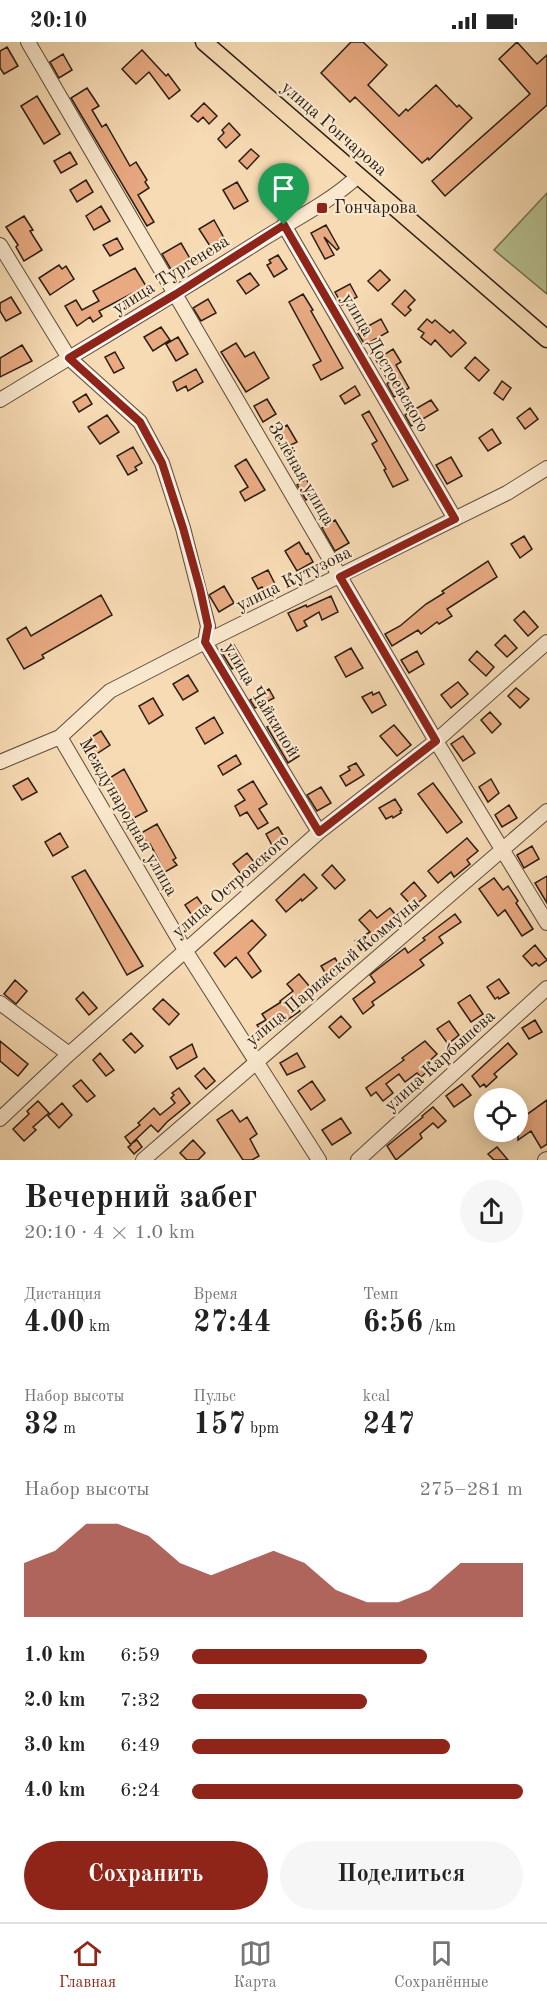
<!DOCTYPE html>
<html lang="ru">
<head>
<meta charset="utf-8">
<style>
	:root { --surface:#fff; --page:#f6f6f6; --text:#222; --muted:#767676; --line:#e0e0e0; --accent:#8f2418 }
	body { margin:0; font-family:"Old Standard TT",serif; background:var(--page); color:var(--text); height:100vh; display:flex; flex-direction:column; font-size:22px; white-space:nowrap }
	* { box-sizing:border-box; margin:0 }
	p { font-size:20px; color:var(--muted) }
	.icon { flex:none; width:33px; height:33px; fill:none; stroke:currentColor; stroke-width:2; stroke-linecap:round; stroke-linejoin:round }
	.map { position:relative; height:1118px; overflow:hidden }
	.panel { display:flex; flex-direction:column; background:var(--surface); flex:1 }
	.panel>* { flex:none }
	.tools { position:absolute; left:474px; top:1046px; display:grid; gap:12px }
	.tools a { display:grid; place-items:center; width:54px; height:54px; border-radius:50%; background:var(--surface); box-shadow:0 3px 15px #0003; font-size:30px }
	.pin { position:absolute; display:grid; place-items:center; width:51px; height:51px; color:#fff; margin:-62px -26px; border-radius:50% 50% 50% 0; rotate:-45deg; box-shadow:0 0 6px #0007 }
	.pin .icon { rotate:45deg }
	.round { display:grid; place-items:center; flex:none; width:63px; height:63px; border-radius:32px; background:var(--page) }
	.headline { display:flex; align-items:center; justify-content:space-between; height:102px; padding:0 24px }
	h1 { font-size:33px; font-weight:600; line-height:45px }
	.stats { display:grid; grid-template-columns:repeat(3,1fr); gap:9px; height:102px; padding:6px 24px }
	.stats div { display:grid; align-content:center }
	.stats b { font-size:30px; font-weight:600 }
	.stats small { font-size:16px; font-weight:400 }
	.stats p { font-size:16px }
	.chart { height:168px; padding:12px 24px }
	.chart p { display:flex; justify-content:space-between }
	.chart svg { width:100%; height:108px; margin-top:6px; fill:var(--accent); opacity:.7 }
	.action { display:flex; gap:12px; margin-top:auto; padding:12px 24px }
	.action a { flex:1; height:69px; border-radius:36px; background:var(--accent); color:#fff; font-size:24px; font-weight:600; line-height:69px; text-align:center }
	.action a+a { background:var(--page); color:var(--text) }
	ul { padding:0 24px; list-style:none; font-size:20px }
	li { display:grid; grid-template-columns:96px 72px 1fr; align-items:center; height:45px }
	li i { height:15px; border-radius:8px; background:var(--accent) }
	.status { display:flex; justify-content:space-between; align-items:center; height:42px; padding:0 30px; background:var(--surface); direction:ltr }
	.status svg { height:16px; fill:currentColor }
	.menu { display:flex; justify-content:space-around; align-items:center; height:84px; border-top:2px solid var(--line); background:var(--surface); font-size:16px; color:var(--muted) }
	.menu a { display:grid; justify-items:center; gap:3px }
	.menu .current { color:var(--accent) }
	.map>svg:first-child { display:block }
	.green { fill:#b7c191; stroke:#706f52; stroke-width:1.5 }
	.building { fill:#e9aa82; stroke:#281d14; stroke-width:1.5 }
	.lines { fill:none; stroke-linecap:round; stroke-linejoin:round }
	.minor-casing { stroke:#5c4c3c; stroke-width:16 }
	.major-casing { stroke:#281d14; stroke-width:19 }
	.minor { stroke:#fae8ce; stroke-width:14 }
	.major { stroke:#f7dbb4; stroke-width:16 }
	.route-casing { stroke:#fff; stroke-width:12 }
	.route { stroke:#8f2418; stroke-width:8 }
	.poi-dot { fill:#8f2418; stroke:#fae8ce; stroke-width:2 }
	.labels { text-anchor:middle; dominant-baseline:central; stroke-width:4.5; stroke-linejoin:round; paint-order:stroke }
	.street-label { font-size:18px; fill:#281d14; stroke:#fae8ce }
	.poi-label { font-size:18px; fill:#281d14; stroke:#fae8ce; text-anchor:start }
</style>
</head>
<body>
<div class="status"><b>20:10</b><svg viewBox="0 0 49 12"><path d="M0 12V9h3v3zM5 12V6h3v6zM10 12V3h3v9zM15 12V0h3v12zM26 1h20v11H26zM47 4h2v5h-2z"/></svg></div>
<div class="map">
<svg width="547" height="1118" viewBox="0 0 547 1118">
	<rect width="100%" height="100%" fill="#f7dbb4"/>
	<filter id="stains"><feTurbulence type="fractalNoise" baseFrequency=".00333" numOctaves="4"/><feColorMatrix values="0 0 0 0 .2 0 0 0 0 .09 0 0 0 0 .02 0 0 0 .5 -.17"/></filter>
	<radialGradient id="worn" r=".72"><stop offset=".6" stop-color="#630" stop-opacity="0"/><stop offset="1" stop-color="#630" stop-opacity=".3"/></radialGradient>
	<path class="green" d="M547,151V252L494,208Z"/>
	<path class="building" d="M351,0H363L387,23L368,43L399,74L406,67L408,69L436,43L457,65L459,63L472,76L429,118L428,116L422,121L355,55L350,60L321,31Z
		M517,0L537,22L547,13V63L445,154L432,139L530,52L499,17Z
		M7,5L18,24L4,32L0,26V9Z
		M142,8L166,34L168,32L180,48L169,57L149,30L136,42L122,27Z
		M63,12L72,28L59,36L50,20Z
		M87,46L99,64L92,68L102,85L106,82L130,124L136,120L147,138L145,140L149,146L138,153L154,180L147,184L71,56Z
		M37,54L60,92L44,102L21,64Z
		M204,61L217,74L209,82L203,75L198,80L191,74Z
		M229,81L240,93L226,106L218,97L224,91L222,88Z
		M251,107L259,114L247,127L239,119Z
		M70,110L77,122L61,131L54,119Z
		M86,138L93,150L77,160L70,148Z
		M283,139L295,153L281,165L269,151Z
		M237,140L248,159L234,167L223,148Z
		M101,164L110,179L94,188L86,174Z
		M24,174L33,188L30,189L42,208L24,219L16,205L18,203L6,185Z
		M214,178L224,196L210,204L199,187Z
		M326,183L339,206L337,208L324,195L334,213L325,217L311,191Z
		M117,196L123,207L110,214L103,203Z
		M181,201L192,220L173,231L162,212Z
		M278,213L287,227L274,235L267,223L271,221L269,218Z
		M59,223L62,227L66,224L74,237L50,253L39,236Z
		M135,226L146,244L99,269L102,274L93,280L90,275L77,284L65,264L76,258L82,268L99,259L93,249Z
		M380,228L390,238L378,249L368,239Z
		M250,231L259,243L246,252L237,239Z
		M350,242L357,255L342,263L335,250Z
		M405,248L415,258L408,265L411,268L405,274L392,262Z
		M303,252L313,268L311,269L343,326L321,338L313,323L321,319L289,260Z
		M11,255L21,271L6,279L0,269V261Z
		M208,257L216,271L201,279L193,266Z
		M381,277L388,290L365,303L357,290Z
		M427,277L432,281L435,278L450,291L453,288L466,301L451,315L435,298L431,303L421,295L424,291L418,287Z
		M161,285L170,298L153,309L144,295Z
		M178,295L188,312L176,319L166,302Z
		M236,301L245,315L254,310L269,336L246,350L221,310Z
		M22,303L32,319L0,335V316Z
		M393,307L401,320L396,323L409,346L394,355L387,342L389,340L376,318Z
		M115,310L124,326L114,331L105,315Z
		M475,315L489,328L479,339L465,326Z
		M196,327L203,340L188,349L186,344L177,349L173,340Z
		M502,339L511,346L503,358L494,351Z
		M355,344L360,353L345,362L340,354Z
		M86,352L92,362L79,370L73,360Z
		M267,357L276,372L263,380L254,364Z
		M431,358L438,368L411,384L405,373Z
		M530,366L538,377L525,387L517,376Z
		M369,369L408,438L393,445L384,428L386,427L372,402L377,399L362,373Z
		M107,373L119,390L100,402L88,385Z
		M287,383L297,400L287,405L278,389Z
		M492,387L501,401L488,409L479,396Z
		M133,405L142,421L135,425L137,428L128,433L117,414Z
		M451,415L462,434L447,442L436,423Z
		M246,417L265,448L245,459L240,450L248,445L235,424Z
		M306,437L315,453L306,458L297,443Z
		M335,478L349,501L335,509L322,486Z
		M524,494L532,507L520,516L511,502Z
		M299,500L306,512L308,511L313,520L297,529L285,509Z
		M488,519L497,535L447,567L452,574L439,582L437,580L421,592L418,588L392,604L385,592L400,584L426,562L444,551L442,549Z
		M268,528L276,544L265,550L262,545L258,547L252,536Z
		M224,544L234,561L219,570L209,553Z
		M101,553L112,573L42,613L44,616L24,627L7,597L26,585L31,594Z
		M331,554L338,570L322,578L319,570L304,579L307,584L297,589L288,571L306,563L307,565Z
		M524,569L538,585L528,594L514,578Z
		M505,593L517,606L507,615L495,603Z
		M234,603L244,620L232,627L222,611Z
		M351,606L363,626L346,635L335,615Z
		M417,609L424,622L409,631L401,618Z
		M477,609L494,625L486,634L469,618Z
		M188,633L198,649L183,658L173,642Z
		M458,640L468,652L451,666L441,653Z
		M516,646L529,657L520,666L508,654Z
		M269,647L274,656L255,666L250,658Z
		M372,650L373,653L379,650L386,663L372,671L362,655Z
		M153,656L163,673L149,682L139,664Z
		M490,670L501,682L492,691L481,678Z
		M214,675L223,691L205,702L196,686Z
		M277,679L299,714L288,721L267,685Z
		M394,683L411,703L397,714L380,694Z
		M101,689L110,703L95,713L85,699Z
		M463,694L475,711L463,719L451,702Z
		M236,713L241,722L223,733L218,724Z
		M356,721L364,733L346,744L340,734L350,728L348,725Z
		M124,727L147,769L132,777L118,751L108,737Z
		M28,736L37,750L22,758L13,744Z
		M491,737L499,751L488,760L479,745Z
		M253,739L267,762L259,767L268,781L258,787L247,770L240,774L235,764L245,758L238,748Z
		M433,741L462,780L447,791L418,752Z
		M321,745L331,761L317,769L307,753Z
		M395,757L402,768L400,769L401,771L393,776L392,774L386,777L379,766Z
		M509,763L517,776L502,785L495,773Z
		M157,782L176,816L173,818L177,823L165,830L150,802L148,803L141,791Z
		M278,785L286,798L273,805L266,792Z
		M60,791L68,805L53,814L45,800Z
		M467,796L478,809L467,818L470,822L454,835L451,830L438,841L428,829Z
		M532,804L539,817L524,826L517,813Z
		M247,811L258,825L244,836L233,822Z
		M332,823L345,838L335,847L322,833Z
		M85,828L143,924L127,933L72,835Z
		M304,832L317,846L302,859L301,857L286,870L276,858Z
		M547,834V861L535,841Z
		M494,836L503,848L508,844L518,859L516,861L533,887L522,894L505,868L498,874L479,847Z
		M414,840L426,854L413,865L401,852Z
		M197,855L207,869L195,878L185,863Z
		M390,866L399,877L392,883L390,881L374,895L371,892L376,899L361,908L355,899L370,890L359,878L370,868L377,876Z
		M455,872L461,880L439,895L443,901L420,918L424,923L372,960L374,963L363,972L353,957L375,940L370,933L405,906L408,911L425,898L423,896Z
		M252,878L266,893L248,911L261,929L252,936L236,915L225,925L214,911Z
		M535,903L547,918L539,924L536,921L532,924L523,914Z
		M335,916L342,928L329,937L321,924Z
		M299,932L310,945L294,960L300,969L264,994L257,983L266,978L262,972L281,960L280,959L293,949L287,942Z
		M499,937L509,951L499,957L498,955L495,957L487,945Z
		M15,938L27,949L16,962L4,952Z
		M83,950L97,966L89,973L76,957Z
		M470,953L483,972L471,980L458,961Z
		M163,957L179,972L169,983L153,967Z
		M341,974L351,985L339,996L329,985Z
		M535,978L542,990L529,997L522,986Z
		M449,979L459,993L448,1002L437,987Z
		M131,991L143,1004L135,1011L123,998Z
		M0,999L28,1022L18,1034L0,1019Z
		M425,999L437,1012L424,1024L428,1029L421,1035L417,1031L405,1040L399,1032L386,1042L393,1051L383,1059L376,1050L371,1054L366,1046L393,1026L404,1018L402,1016Z
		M508,1001L517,1012L494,1032L497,1035L486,1045L484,1042L480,1045L472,1034Z
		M192,1002L197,1015L177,1027L170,1015Z
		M100,1011L114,1028L106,1034L93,1018Z
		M297,1011L305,1025L287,1033L280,1021Z
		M204,1026L215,1039L206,1047L195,1034Z
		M81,1038L95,1054L87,1060L73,1044Z
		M312,1039L325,1058L311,1068L298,1049Z
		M462,1042L471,1053L454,1065L446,1054Z
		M179,1046L190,1061L167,1080L158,1090L151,1083L131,1102L137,1098L142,1105L134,1112L128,1105L131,1103L125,1095L140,1083L138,1081L154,1066L160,1073L175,1061L171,1056L174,1053L172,1051Z
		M547,1058V1102L541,1106L531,1089L518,1098V1079Z
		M38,1059L49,1071L33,1085L36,1088L24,1099L13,1087L29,1072L27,1069Z
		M62,1061L72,1073L59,1086L48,1074Z
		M433,1065L446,1079L438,1086L433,1081L420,1092L422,1096L396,1118L387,1104L423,1075L422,1074Z
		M232,1068L240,1080L247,1075L257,1092L250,1097L259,1114L252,1118H243L217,1078Z
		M341,1076L351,1091L332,1103L322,1088Z
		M193,1098L205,1111L198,1118H187L180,1111Z
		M497,1105L508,1118H494L488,1112Z"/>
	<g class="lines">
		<g class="minor-casing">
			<path id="minor" d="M28,0L436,699L547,881
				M284,183L455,477
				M0,203L69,316L140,380L162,421L183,486L208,584L205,600L319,790
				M0,358C85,306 171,255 255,202C289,180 328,162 358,134
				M60,695L185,908L319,1118
				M0,720L60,695L110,649L205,600L507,451L547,426
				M0,961L69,1012
				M0,1077L69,1012L319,790L436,699L547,600
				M143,1118L547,769
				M358,1118L547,946
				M545,1118L547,1117"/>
		</g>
		<g class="major-casing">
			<path id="major" d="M204,0L547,297"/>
		</g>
		<use href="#minor" class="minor"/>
		<use href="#major" class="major"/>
	</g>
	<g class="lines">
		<g class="route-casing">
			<path id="route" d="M284,183L455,477L340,535L436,699L319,790L205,600L208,584L200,547L183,486L162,421L140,380L69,316L176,252Z"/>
		</g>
		<use href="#route" class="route"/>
	</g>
	<rect class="poi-dot" x="316" y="160" width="12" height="12" rx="3"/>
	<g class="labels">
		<g class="street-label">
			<text transform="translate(334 87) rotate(41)">улица Гончарова</text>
			<text transform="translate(171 233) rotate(-32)">улица Тургенева</text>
			<text transform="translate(385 321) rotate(60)">улица Достоевского</text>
			<text transform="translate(301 432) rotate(60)">Зелёная улица</text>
			<text transform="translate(294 537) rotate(-26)">улица Кутузова</text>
			<text transform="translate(261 658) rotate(59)">улица Чайкиной</text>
			<text transform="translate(128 775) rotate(60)">Международная улица</text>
			<text transform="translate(231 844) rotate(-41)">улица Островского</text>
			<text transform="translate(333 930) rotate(-40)">улица Парижской Коммуны</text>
			<text transform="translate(440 1019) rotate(-42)">улица Карбышева</text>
		</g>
		<g class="poi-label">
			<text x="334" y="166">Гончарова</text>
		</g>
	</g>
	<rect width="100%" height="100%" filter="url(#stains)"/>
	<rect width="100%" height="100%" fill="url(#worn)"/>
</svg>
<div class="tools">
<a><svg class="icon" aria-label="locate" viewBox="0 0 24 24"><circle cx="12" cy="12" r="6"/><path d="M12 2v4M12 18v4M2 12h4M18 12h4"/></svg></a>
</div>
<div class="pin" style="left:284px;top:183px;background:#1e9e55"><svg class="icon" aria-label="arrive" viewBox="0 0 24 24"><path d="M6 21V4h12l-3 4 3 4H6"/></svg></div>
</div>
<section class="panel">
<div class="headline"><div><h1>Вечерний забег</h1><p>20:10 · 4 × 1.0 km</p></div><a class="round"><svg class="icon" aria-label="share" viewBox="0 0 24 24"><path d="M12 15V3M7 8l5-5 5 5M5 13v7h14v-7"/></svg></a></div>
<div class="stats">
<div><p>Дистанция</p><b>4.00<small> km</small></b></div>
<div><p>Время</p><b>27:44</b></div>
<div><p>Темп</p><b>6:56<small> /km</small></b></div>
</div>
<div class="stats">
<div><p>Набор высоты</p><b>32<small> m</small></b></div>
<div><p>Пульс</p><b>157<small> bpm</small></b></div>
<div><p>kcal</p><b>247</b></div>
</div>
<div class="chart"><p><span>Набор высоты</span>275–281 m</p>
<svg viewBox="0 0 160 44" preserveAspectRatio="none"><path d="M0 44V22L10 17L20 6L30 6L40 11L50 22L60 27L70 22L80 17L90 22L100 33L110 38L120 38L130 33L140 22L150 22L160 22V44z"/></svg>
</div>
<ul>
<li><b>1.0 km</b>6:59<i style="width:71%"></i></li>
<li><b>2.0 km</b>7:32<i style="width:53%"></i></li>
<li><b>3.0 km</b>6:49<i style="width:78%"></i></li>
<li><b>4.0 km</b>6:24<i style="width:100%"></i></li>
</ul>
<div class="action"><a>Сохранить</a><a>Поделиться</a></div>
</section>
<nav class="menu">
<a class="current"><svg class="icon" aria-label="home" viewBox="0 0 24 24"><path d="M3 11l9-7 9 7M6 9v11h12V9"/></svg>Главная</a>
<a><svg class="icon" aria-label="map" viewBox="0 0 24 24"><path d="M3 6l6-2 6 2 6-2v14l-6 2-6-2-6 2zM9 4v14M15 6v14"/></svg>Карта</a>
<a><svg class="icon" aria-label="saved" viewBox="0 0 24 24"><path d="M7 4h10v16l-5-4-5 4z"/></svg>Сохранённые</a>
</nav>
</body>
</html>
